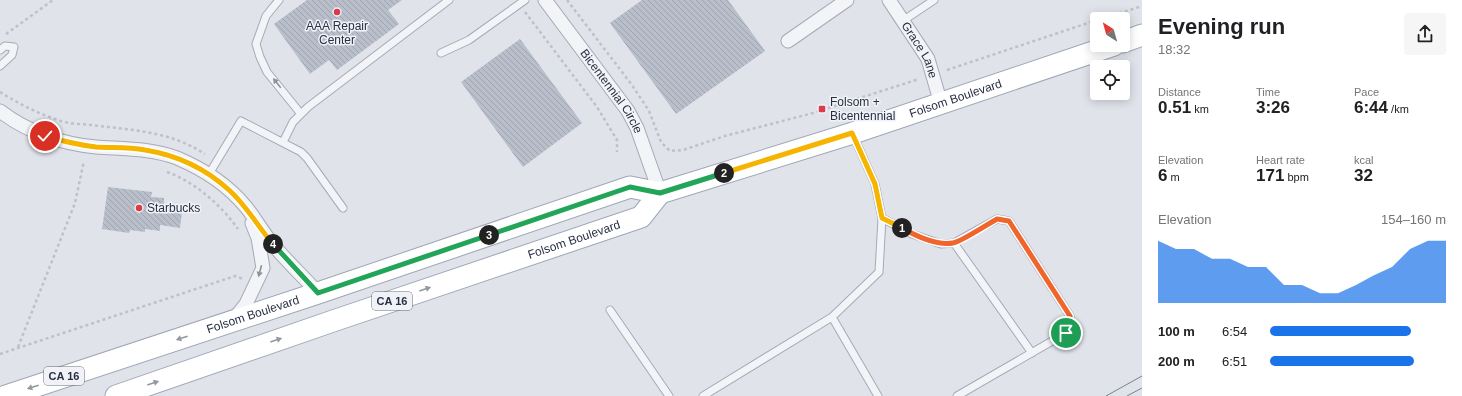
<!DOCTYPE html>
<html lang="en">
<head>
<meta charset="utf-8">
<style>
	:root { --surface:#fff; --page:#f6f6f6; --text:#202124; --muted:#757577; --accent:#1a73e8 }
	body { margin:0; font-family:Arial,sans-serif; background:var(--page); color:var(--text); height:100vh; display:flex; flex-direction:column; font-size:15px; white-space:nowrap }
	* { box-sizing:border-box; margin:0 }
	p { font-size:13px; color:var(--muted) }
	.icon { flex:none; width:22px; height:22px; fill:none; stroke:currentColor; stroke-width:2; stroke-linecap:round; stroke-linejoin:round }
	.map { position:relative; flex:1; overflow:hidden }
	.drawer { display:flex; flex-direction:column; background:var(--surface); width:320px }
	.drawer>* { flex:none }
	.needle { width:26px; rotate:323deg }
	.tools { position:absolute; left:1090px; top:12px; display:grid; gap:8px }
	.tools a { display:grid; place-items:center; width:40px; height:40px; border-radius:4px; background:var(--surface); box-shadow:0 2px 10px #0003; font-size:20px }
	.pin { position:absolute; display:grid; place-items:center; width:34px; height:34px; color:#fff; margin:-17px; border:2px solid #fff; border-radius:50%; box-shadow:0 1px 4px #0007 }
	.km { position:absolute; width:20px; height:20px; margin:-10px; border-radius:50%; background:#222; color:#fff; font-size:11px; line-height:20px; text-align:center }
	.round { display:grid; place-items:center; flex:none; width:42px; height:42px; border-radius:4px; background:var(--page) }
	.head { display:flex; align-items:center; justify-content:space-between; height:68px; padding:0 16px }
	h1 { font-size:22px; font-weight:700; line-height:30px }
	.stats { display:grid; grid-template-columns:repeat(3,1fr); gap:6px; height:68px; padding:4px 16px }
	.stats div { display:grid; align-content:center }
	.stats b { font-size:17px; font-weight:700 }
	.stats small { font-size:11px; font-weight:400 }
	.stats p { font-size:11px }
	.chart { height:112px; padding:8px 16px }
	.chart p { display:flex; justify-content:space-between }
	.chart svg { width:100%; height:72px; margin-top:4px; fill:var(--accent); opacity:.7 }
	ul { padding:0 16px; list-style:none; font-size:13px }
	li { display:grid; grid-template-columns:64px 48px 1fr; align-items:center; height:30px }
	li i { height:10px; border-radius:5px; background:var(--accent) }
	main { display:flex; flex:1; min-height:0 }
	.map>svg:first-child { display:block }
	.building { fill:url(#building-back-hatch) }
	.lines { fill:none; stroke-linecap:round; stroke-linejoin:round }
	.service-casing { stroke:#a5aab5; stroke-width:9 }
	.minor-casing { stroke:#a5aab5; stroke-width:15 }
	.primary-casing { stroke:#9ea7b7; stroke-width:23 }
	.path { stroke:#bec1c9; stroke-width:2.5; stroke-dasharray:3 3; stroke-linecap:butt }
	.service { stroke:#f3f4f8; stroke-width:7 }
	.minor { stroke:#f3f4f8; stroke-width:13 }
	.primary { stroke:#fff; stroke-width:21 }
	.tram { stroke:#788195; stroke-width:1 }
	.oneway { fill:#8d929e }
	.oneway2 { fill:#9398a1 }
	.split-1-casing { stroke:#fff; stroke-width:8 }
	.split-2-casing { stroke:#fff; stroke-width:8 }
	.split-3-casing { stroke:#fff; stroke-width:8 }
	.split-4-casing { stroke:#fff; stroke-width:8 }
	.split-5-casing { stroke:#fff; stroke-width:8 }
	.split-1 { stroke:#f0652b; stroke-width:5 }
	.split-2 { stroke:#f5b400; stroke-width:5 }
	.split-3 { stroke:#22a559; stroke-width:5 }
	.split-4 { stroke:#22a559; stroke-width:5 }
	.split-5 { stroke:#f5b400; stroke-width:5 }
	.poi-dot { fill:#da3a49; stroke:#f0f2f7; stroke-width:1.5 }
	.labels { text-anchor:middle; dominant-baseline:central; stroke-width:3; stroke-linejoin:round; paint-order:stroke }
	.shield { fill:#f0f2f7; stroke:#636a79; stroke-width:1 }
	.shield-label { font-size:11px; font-weight:bold; fill:#273043 }
	.poi-label { font-size:12px; fill:#273043; stroke:#f0f2f7; text-anchor:start }
	.street-label { font-size:12px; fill:#273043; stroke:#f0f2f7 }
</style>
</head>
<body>
<main>
<div class="map">
<svg width="1142" height="396" viewBox="0 0 1142 396">
	<defs>
		<pattern id="building-back-hatch" width="6" height="6" patternUnits="userSpaceOnUse"><rect width="6" height="6" fill="#b9bfca"/><path d="M-1 5l2 2M0 0l6 6M5-1l2 2" fill="none" stroke="#9fa4af"/></pattern>
	</defs>
	<rect width="100%" height="100%" fill="#e0e3ea"/>
	<path class="building" d="M307,0H402L388,10L399,24L337,70L329,60L310,74L274,24Z
		M642,0H728L765,51L676,114L610,23Z
		M520,39L582,123L523,167L461,82Z
		M108,187L152,192L151,197L164,198V204L173,206L172,211L182,212L180,228L160,225V231L145,229V232L130,230L129,233L102,229Z"/>
	<g class="lines">
		<g class="service-casing">
			<path id="service" d="M279,0L266,16L256,44L260,57L267,72L301,114
				M904,20L934,0
				M0,50L5,46L14,47L12,55L0,66
				M441,53L469,40L525,0
				M283,142L293,122L308,107L449,0
				M209,174L241,121L301,152L307,158L343,208
				M882,218L912,234L941,244L954,243L997,219L1009,221L1070,316L1066,333L957,396
				M954,243L1032,353
				M610,310L669,396
				M832,317L878,396
				M703,396L832,317L879,272L882,218L875,184L853,135"/>
		</g>
		<g class="minor-casing">
			<g id="minor">
				<path id="s1" d="M545,0L628,111L637,128L660,193"/>
				<path id="s2" d="M889,0L928,59L941,104"/>
				<path d="M788,41L847,0"/>
				<path d="M0,111C27,132 62,144 96,147C123,149 151,148 177,158C203,169 228,185 246,207C255,218 262,231 271,242C285,260 303,276 318,293"/>
				<path d="M233,320L246,304L263,268L258,238L252,223"/>
			</g>
		</g>
		<g class="primary-casing">
			<g id="primary">
				<path d="M1123,42L1142,35"/>
				<path id="s3" d="M6,396L318,293L630,187L660,193L853,133L1114,45"/>
				<path id="s4" d="M116,396L333,321L641,217L660,193"/>
			</g>
		</g>
		<path class="path" d="M567,0L632,85L649,111L661,142L670,151L683,150L725,136L813,113L919,79
			M525,12L597,107L617,140V152
			M1102,19L1142,6
			M6,34L53,0
			M947,70L1097,20
			M0,92C19,104 39,114 61,121C70,124 81,124 91,125C131,130 170,131 205,154
			M167,172C195,182 221,205 238,229
			M18,347L75,203L84,161
			M0,354L235,276L243,279"/>
		<use href="#service" class="service"/>
		<use href="#minor" class="minor"/>
		<use href="#primary" class="primary"/>
		<path class="tram" d="M1106,396L1142,376
			M1127,396L1142,388"/>
	</g>
	<defs><path id="oneway-solid" d="M-6-.8H1V-3.2L6.5 0L1 3.2V.8H-6Z"/></defs>
	<g class="oneway">
		<use href="#oneway-solid" transform="translate(277 83) rotate(-129)"/>
		<use href="#oneway-solid" transform="translate(260 271) rotate(105)"/>
	</g>
	<g class="oneway2">
		<use href="#oneway-solid" transform="translate(425 289) rotate(-19)"/>
		<use href="#oneway-solid" transform="translate(182 338) rotate(162)"/>
		<use href="#oneway-solid" transform="translate(276 340) rotate(-19)"/>
		<use href="#oneway-solid" transform="translate(153 383) rotate(-19)"/>
		<use href="#oneway-solid" transform="translate(33 387) rotate(162)"/>
	</g>
	<g class="lines">
		<g class="split-1-casing">
			<path id="split-1" d="M902,228C916,236 936,246 953,243C961,242 988,224 997,219L1009,221L1070,316L1066,333"/>
		</g>
		<g class="split-2-casing">
			<path id="split-2" d="M724,173L852,133L875,184L882,218L902,228"/>
		</g>
		<g class="split-3-casing">
			<path id="split-3" d="M489,235L630,187L660,193L724,173"/>
		</g>
		<g class="split-4-casing">
			<path id="split-4" d="M273,244L318,293L489,235"/>
		</g>
		<g class="split-5-casing">
			<path id="split-5" d="M45,136C62,141 79,145 96,147C112,148 129,147 145,150C176,155 206,169 229,190C247,206 258,227 273,244"/>
		</g>
		<use href="#split-1" class="split-1"/>
		<use href="#split-2" class="split-2"/>
		<use href="#split-3" class="split-3"/>
		<use href="#split-4" class="split-4"/>
		<use href="#split-5" class="split-5"/>
	</g>
	<g class="poi-dot">
		<circle cx="337" cy="12" r="4"/>
		<rect x="818" y="105" width="8" height="8" rx="2"/>
		<circle cx="139" cy="208" r="4"/>
	</g>
	<g class="labels">
		<g class="shield">
			<rect x="372" y="292" width="40" height="18" rx="3"/>
			<rect x="44" y="367" width="40" height="18" rx="3"/>
		</g>
		<g class="shield-label">
			<text x="392" y="301">CA 16</text>
			<text x="64" y="376">CA 16</text>
		</g>
		<g class="poi-label">
			<text x="337" y="26" text-anchor="middle">AAA Repair<tspan x="337" dy="14">Center</tspan></text>
			<text x="830" y="102">Folsom +<tspan x="830" dy="14">Bicentennial</tspan></text>
			<text x="147" y="208">Starbucks</text>
		</g>
		<g class="street-label">
			<text stroke="none"><textPath href="#s2" startOffset="59">Grace Lane</textPath></text>
			<text stroke="none"><textPath href="#s1" startOffset="113">Bicentennial Circle</textPath></text>
			<text stroke="none"><textPath href="#s3" startOffset="999">Folsom Boulevard</textPath></text>
			<text stroke="none"><textPath href="#s4" startOffset="484">Folsom Boulevard</textPath></text>
			<text stroke="none"><textPath href="#s3" startOffset="260">Folsom Boulevard</textPath></text>
		</g>
	</g>
</svg>
<div class="tools">
<a><svg class="needle" viewBox="-14 -14 28 28"><path d="M0-13l5 13h-10z" fill="#e53935"/><path d="M0 13l5-13h-10z" fill="#757577"/></svg></a>
<a><svg class="icon" aria-label="locate" viewBox="0 0 24 24"><circle cx="12" cy="12" r="6"/><path d="M12 2v4M12 18v4M2 12h4M18 12h4"/></svg></a>
</div>
<div class="pin" style="left:1066px;top:333px;background:#1e9e55"><svg class="icon" aria-label="arrive" viewBox="0 0 24 24"><path d="M6 21V4h12l-3 4 3 4H6"/></svg></div>
<div class="pin" style="left:45px;top:136px;background:#d93025"><svg class="icon" aria-label="check" viewBox="0 0 24 24"><path d="M5 12l5 5 9-10"/></svg></div>
<b class="km" style="left:902px;top:228px">1</b>
<b class="km" style="left:724px;top:173px">2</b>
<b class="km" style="left:489px;top:235px">3</b>
<b class="km" style="left:273px;top:244px">4</b>
</div>
<section class="drawer">
<div class="head"><div><h1>Evening run</h1><p>18:32</p></div><a class="round"><svg class="icon" aria-label="share" viewBox="0 0 24 24"><path d="M12 15V3M7 8l5-5 5 5M5 13v7h14v-7"/></svg></a></div>
<div class="stats">
<div><p>Distance</p><b>0.51<small> km</small></b></div>
<div><p>Time</p><b>3:26</b></div>
<div><p>Pace</p><b>6:44<small> /km</small></b></div>
</div>
<div class="stats">
<div><p>Elevation</p><b>6<small> m</small></b></div>
<div><p>Heart rate</p><b>171<small> bpm</small></b></div>
<div><p>kcal</p><b>32</b></div>
</div>
<div class="chart"><p><span>Elevation</span>154–160 m</p>
<svg viewBox="0 0 160 44" preserveAspectRatio="none"><path d="M0 44V6L10 11L20 11L30 17L40 17L50 22L60 22L70 33L80 33L90 38L100 38L110 33L120 27L130 22L140 11L150 6L160 6V44z"/></svg>
</div>
<ul>
<li><b>100 m</b>6:54<i style="width:80%"></i></li>
<li><b>200 m</b>6:51<i style="width:82%"></i></li>
</ul>
</section>
</main>
</body>
</html>
